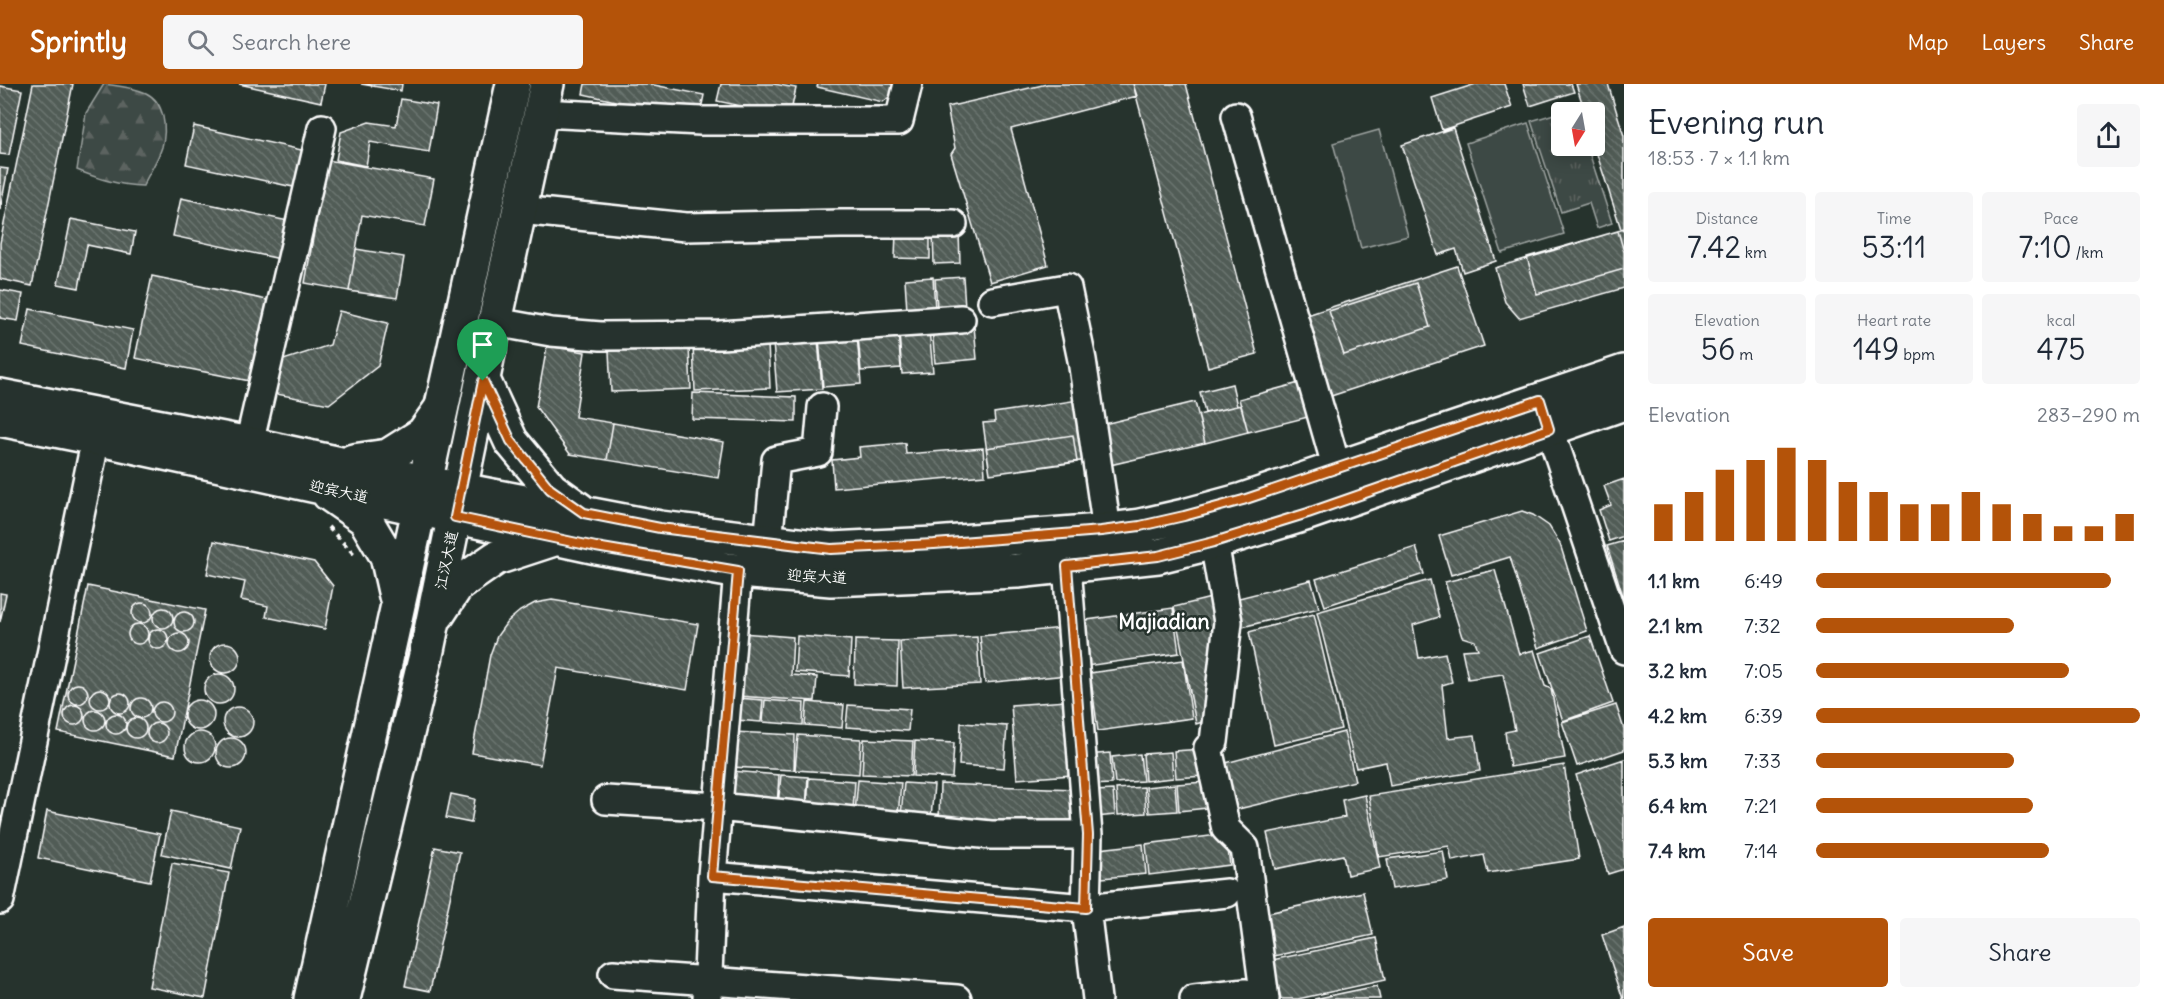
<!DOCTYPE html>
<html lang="en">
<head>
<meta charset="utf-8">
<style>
	:root { --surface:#fff; --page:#f6f6f7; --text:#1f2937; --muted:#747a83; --accent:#b45309 }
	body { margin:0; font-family:Delius,"LXGW WenKai TC",sans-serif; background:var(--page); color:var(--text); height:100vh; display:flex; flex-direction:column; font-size:22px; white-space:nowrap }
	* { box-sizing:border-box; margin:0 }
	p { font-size:20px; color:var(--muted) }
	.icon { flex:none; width:33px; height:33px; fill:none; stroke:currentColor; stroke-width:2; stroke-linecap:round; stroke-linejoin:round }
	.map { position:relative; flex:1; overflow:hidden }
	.details { display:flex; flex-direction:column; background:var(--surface); width:540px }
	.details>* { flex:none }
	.needle { width:39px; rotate:191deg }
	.controls { position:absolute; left:1551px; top:18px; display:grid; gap:12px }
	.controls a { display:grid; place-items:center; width:54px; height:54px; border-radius:6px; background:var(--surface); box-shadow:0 3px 15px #0003; font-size:30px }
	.pin { position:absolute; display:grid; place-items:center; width:51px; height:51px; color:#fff; margin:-62px -26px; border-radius:50% 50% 50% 0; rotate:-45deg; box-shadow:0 0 6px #0007 }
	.pin .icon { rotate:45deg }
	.round { display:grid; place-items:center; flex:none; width:63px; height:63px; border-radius:6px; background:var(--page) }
	.head { display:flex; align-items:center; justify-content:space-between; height:102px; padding:0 24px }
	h1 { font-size:33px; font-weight:600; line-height:45px }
	.figures { display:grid; grid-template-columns:repeat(3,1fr); gap:9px; height:102px; padding:6px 24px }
	.figures div { display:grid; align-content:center; border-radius:6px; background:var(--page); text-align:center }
	.figures b { font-size:30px; font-weight:600 }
	.figures small { font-size:16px; font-weight:400 }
	.figures p { font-size:16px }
	.chart { height:168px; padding:12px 24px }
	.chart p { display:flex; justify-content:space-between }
	.chart svg { width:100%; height:108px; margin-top:6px; stroke:var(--accent); stroke-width:6 }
	.cta { display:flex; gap:12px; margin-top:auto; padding:12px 24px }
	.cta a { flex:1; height:69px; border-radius:6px; background:var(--accent); color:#fff; font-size:24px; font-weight:600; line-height:69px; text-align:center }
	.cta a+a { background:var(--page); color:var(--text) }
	ul { padding:0 24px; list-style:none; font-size:20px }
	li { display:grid; grid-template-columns:96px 72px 1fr; align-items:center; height:45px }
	li i { height:15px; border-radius:8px; background:var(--accent) }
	header { display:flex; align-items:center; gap:36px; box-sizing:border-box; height:84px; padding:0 30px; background:var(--accent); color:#fff }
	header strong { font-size:28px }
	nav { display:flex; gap:33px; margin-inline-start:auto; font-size:21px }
	.search { width:420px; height:54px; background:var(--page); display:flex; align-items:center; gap:15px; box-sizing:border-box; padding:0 21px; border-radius:6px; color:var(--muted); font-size:22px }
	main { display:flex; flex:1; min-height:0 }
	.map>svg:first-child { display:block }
	.grass { fill:url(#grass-tufts); stroke:#9ea4a2; stroke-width:1.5 }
	.forest { fill:url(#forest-firs); stroke:#9ea4a2; stroke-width:1.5 }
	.pitch { fill:#3e4944; stroke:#9ea4a2; stroke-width:1.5 }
	.building { fill:url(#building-back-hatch); stroke:#fff; stroke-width:1.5 }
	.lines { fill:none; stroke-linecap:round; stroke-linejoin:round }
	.minor-casing { stroke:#fff; stroke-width:32 }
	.major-casing { stroke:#fff; stroke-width:38 }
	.path { stroke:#fff; stroke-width:4; stroke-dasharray:6 4.5; stroke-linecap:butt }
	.minor { stroke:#26332d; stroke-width:27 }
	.major { stroke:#26332d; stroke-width:33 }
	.route-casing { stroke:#fff; stroke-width:12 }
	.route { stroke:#b45309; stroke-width:8 }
	.labels { text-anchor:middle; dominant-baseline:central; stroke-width:5; stroke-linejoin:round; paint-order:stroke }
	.street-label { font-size:15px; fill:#fff; stroke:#26332d }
	.district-label { font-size:21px; font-weight:bold; fill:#fff; stroke:#26332d }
</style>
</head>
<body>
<header>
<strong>Sprintly</strong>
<div class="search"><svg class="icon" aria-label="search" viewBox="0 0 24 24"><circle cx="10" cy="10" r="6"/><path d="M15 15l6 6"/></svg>Search here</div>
<nav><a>Map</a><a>Layers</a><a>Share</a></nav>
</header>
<main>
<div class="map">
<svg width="1624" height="915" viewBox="0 0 1624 915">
	<defs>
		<pattern id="grass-tufts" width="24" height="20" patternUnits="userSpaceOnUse" patternTransform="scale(1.5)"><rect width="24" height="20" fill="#3e4944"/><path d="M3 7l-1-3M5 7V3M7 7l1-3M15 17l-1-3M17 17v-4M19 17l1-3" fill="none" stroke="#5b6460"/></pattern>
		<pattern id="forest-firs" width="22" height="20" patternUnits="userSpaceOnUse" patternTransform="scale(1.5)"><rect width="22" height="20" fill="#3e4944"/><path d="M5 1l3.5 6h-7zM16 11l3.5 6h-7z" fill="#5b6460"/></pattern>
		<pattern id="building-back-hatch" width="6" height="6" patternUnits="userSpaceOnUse" patternTransform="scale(1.5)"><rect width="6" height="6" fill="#515c57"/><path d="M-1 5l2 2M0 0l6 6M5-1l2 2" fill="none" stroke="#6b7470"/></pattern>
	</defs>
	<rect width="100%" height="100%" fill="#26332d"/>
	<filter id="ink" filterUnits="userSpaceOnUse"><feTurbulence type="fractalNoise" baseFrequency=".0167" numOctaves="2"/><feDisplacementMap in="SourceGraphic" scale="12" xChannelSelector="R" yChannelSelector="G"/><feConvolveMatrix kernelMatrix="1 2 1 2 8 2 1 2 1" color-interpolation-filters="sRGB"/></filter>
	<g filter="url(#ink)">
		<path class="grass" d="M1574,24L1576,28H1562V62H1587L1612,139L1597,144L1589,119L1561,128L1531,37Z"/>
		<path class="forest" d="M104,0C118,2 133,3 146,9C165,18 167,45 162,63C158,76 149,89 143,102C118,101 99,95 77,86L86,29Z"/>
		<path class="pitch" d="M1528,39L1564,150L1502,169L1466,59Z
			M1379,46L1408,152L1361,164L1333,59Z"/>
		<path class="building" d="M33,0H73L32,202L0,195V159Z
			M239,0H325L321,18Z
			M361,0H402L401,7Z
			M585,0H649L704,11L699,35L583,10Z
			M721,0H774L796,4L790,32L717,17Z
			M818,0H896L894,9L883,18L817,3Z
			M1047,0H1133L1137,12L1011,45L1048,181L990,198L951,70L955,64L947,23Z
			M1133,0H1186L1257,270L1208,283Z
			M1476,0H1504L1512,23L1442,46L1432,14Z
			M1523,0H1571L1574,8L1530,22Z
			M1576,0H1608L1624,52V144L1621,145L1594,61V28H1585Z
			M0,2L22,6L9,71L0,70Z
			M401,15L437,21L429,68L370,58L366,82L336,76L341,48L369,38L396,42Z
			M194,42L306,67L298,104L186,80Z
			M1453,44L1496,177L1463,188L1456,165L1438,171L1402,61Z
			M327,76L434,95L425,142L362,131L349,207L305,199Z
			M0,84L8,85L0,126Z
			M181,114L293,138L285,176L173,152Z
			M71,135L135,148L131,170L87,161L79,204L58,200Z
			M1624,145V204L1519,234L1505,218L1495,184Z
			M1618,147L1624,168V185L1537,210L1527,173Z
			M896,148L930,149V175L895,174Z
			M933,148H959L960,179L934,180Z
			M356,165L404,173L397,214L349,207Z
			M1457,182L1484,262L1325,314L1298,234Z
			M152,192L272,217L255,298L135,274Z
			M933,193L935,225L907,227L905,195Z
			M963,193L965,223L937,224L935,195Z
			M1416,199L1430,243L1344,271L1329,227Z
			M0,206L23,210L18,237L0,234Z
			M30,225L133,246L126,284L22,262Z
			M339,227L388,239L378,282L329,320L266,308L271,280L330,261Z
			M974,242L977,275L935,279L932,245Z
			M929,245L933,288L902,290L899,248Z
			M898,248L901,284L861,287L858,251Z
			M857,251L861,300L823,303L819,254Z
			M818,255L822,305L777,308L773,258Z
			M768,259L770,304L695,307L693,262Z
			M547,262L585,268L575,333L613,339L607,376L570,370L536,323Z
			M689,263L691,305L611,308L609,267Z
			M1303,298L1312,332L1248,348L1239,315Z
			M1232,300L1237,322L1205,329L1200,308Z
			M693,309L796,313V338L692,335Z
			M1078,316L1087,376L990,390L983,339L995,338L994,329Z
			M1195,318L1205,359L1110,381L1100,341Z
			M1241,321L1248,348L1205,359L1198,331Z
			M613,339L724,358L718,394L607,376Z
			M1073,351L1077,378L990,390L986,364Z
			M905,359L906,370L983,364L985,391L834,404L832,376L860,373L859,363Z
			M1624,395V452L1609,457L1599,426L1611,421L1604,402Z
			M1522,427L1533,431L1549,442L1560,460L1587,547L1538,564L1510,473L1451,491L1439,452Z
			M214,457L314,478L333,502L325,545L266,533L268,522L241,516L245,498L207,490Z
			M1624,457V515L1607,462Z
			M1416,463L1424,490L1325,522L1316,495Z
			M1495,486L1519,570L1534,566L1545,602L1551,605L1565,674L1510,683L1505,648L1515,646L1503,590L1468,595L1462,566L1478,565L1475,557L1462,553L1445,498Z
			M1311,496L1319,524L1242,543L1235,515Z
			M1430,496L1439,533L1413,541L1419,574L1445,569L1452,598L1442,601L1448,654L1475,651L1480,687L1390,702L1386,678L1356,684L1317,528Z
			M88,502L205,526L175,672L58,648Z
			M0,509L6,510L0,538Z
			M1215,513L1217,550L1209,636L1196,640L1174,523Z
			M552,516L698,540L687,606L558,584L540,681L472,669L490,571L497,552L507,538L520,527L535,519Z
			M132 529a10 10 0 1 1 20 0a10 10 0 1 1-20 0Z
			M1173,524L1179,569L1086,582L1080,537Z
			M153 534a10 10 0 1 1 20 0a10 10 0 1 1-20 0Z
			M174 538a10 10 0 1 1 20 0a10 10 0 1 1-20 0Z
			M1314,530L1341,645L1274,661L1249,548Z
			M128 550a10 10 0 1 1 20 0a10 10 0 1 1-20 0Z
			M1063,544L1067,591L985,599L980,552Z
			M148 555a10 10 0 1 1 20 0a10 10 0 1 1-20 0Z
			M741,549L793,553L791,591L817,593L815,617L737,612Z
			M169 559a10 10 0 1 1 20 0a10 10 0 1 1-20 0Z
			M797,552L851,556L849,592L795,588Z
			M1590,552L1613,619L1563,637L1540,569Z
			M977,553L980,600L903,604L900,557Z
			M855,556L898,557L897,602L854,600Z
			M210 574a15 15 0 1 1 30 0a15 15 0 1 1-30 0Z
			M1183,576L1192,634L1098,647L1090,589Z
			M204 605a15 15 0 1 1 30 0a15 15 0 1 1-30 0Z
			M68 610a10 10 0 1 1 20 0a10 10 0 1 1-20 0Z
			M90 615a10 10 0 1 1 20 0a10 10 0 1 1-20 0Z
			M110 619a10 10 0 1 1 20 0a10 10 0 1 1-20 0Z
			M737,614L763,616L761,638L736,636Z
			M131 624a10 10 0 1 1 20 0a10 10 0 1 1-20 0Z
			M184 631a15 15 0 1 1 30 0a15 15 0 1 1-30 0Z
			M765,616L804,619L803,641L763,638Z
			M1066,617L1072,691L1017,695L1011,621Z
			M807,618L844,621L842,644L805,641Z
			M152 628a10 10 0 1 1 20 0a10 10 0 1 1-20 0Z
			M848,621L910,625L908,647L846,643Z
			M1616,621L1624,645V666L1577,682L1562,638Z
			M64 631a10 10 0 1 1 20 0a10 10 0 1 1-20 0Z
			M223 638a15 15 0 1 1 30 0a15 15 0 1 1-30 0Z
			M85 636a10 10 0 1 1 20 0a10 10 0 1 1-20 0Z
			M106 640a10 10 0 1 1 20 0a10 10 0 1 1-20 0Z
			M126 644a10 10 0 1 1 20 0a10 10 0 1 1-20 0Z
			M961,639L1007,642L1004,684L959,681Z
			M147 649a10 10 0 1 1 20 0a10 10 0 1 1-20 0Z
			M185 663a15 15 0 1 1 30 0a15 15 0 1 1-30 0Z
			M732,648L795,651L794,686L730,683Z
			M1344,648L1355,697L1230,727L1218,681Z
			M798,651L861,655L859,690L795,686Z
			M216 669a15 15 0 1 1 30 0a15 15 0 1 1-30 0Z
			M864,655L913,657L911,692L862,690Z
			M915,657L954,659L952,694L913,692Z
			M1202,665L1204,692L1176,694L1174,667Z
			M1171,668L1173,694L1145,697L1143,670Z
			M1110,669L1112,700L1088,701L1085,671Z
			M1140,670L1143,697L1115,699L1112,673Z
			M1624,675V785L1608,790L1576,691Z
			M1564,681L1579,775L1488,789L1484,771L1452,777L1449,762L1379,773L1369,712Z
			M731,687L779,691L777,722L730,719Z
			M781,691L808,693L806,724L778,722Z
			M809,694L855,697L853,727L807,724Z
			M858,696L901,699L898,732L855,728Z
			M1205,698L1207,724L1179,727L1177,700Z
			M904,699L934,701L931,733L901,731Z
			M940,700L1074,705L1073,742L939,737Z
			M1175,700L1177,727L1149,729L1146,703Z
			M1144,703L1146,729L1118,731L1116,705Z
			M1113,706L1115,731L1096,733L1094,707Z
			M451,710L475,715L471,739L446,734Z
			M1365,711L1380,784L1347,791L1343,771L1275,785L1267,749L1345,733L1342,716Z
			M47,727L160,750L150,797L38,774Z
			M171,727L240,742L231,785L162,770Z
			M1226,750L1230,781L1149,791L1146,760Z
			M1143,760L1146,790L1102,794L1099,765Z
			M435,763L460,768L430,907L405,902Z
			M1443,767L1448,796L1392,805L1387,775Z
			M172,779L229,789L205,914L149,903Z
			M1363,808L1373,851L1269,873L1259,831Z
			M1624,843V915H1623L1602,851Z
			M1376,854L1385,896L1298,915H1281L1272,876Z
			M1377,902L1380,915H1314Z"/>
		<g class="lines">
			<g class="minor-casing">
				<path id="minor" d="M541,29L701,37H899L908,0
					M1236,32L1337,385
					M520,126L686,143L841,140H953
					M992,217L1067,204L1082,276L1107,446
					M495,238L551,248L601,252L720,251L961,235
					M1543,325L1624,566
					M249,360L322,44
					M768,458L776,376L818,368L822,323
					M1214,458L1228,538L1214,658L1208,664L1226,745L1245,764L1265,915
					M1067,482L1088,751L1086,824L1097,915
					M606,716L718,723L991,751H1088
					M712,792L1086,824L1227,809
					M0,816L96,354
					M613,890L957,915
					M707,915L712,792L738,487
					M1194,915L1246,909"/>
			</g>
			<g class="major-casing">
				<path id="major" d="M483,296L511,357L551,405L580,426
					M0,312L249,360L461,406L660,444L831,465L934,460L1101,447L1140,442L1184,432L1243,416L1624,288
					M0,335L96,354L596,463L728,486L831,495L1017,487L1158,472L1214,458L1308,429L1624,319
					M353,377L388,372L423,350L440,326
					M329,410L365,435L387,472L396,512
					M438,530L457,501L496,474L554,455
					M311,915L513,0
					M343,915L426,571L489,265L547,0"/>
			</g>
			<path class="path" d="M328,443L354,470"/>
			<use href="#minor" class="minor"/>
			<use href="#major" class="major"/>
		</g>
	</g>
	<g class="lines" filter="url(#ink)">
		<g class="route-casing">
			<path id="route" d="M483,297L511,357L550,405L584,429L660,444L831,465L934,460L1101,447L1140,442L1184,432L1243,416L1540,316L1549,345L1308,429L1214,458L1158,472L1067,482L1088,751L1086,824L712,792L738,487L596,463L455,433Z"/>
		</g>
		<use href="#route" class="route"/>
	</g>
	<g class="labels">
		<g class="street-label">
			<text transform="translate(339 407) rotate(12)">迎宾大道</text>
			<text transform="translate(446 476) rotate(-78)">江汉大道</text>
			<text transform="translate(817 492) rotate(3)">迎宾大道</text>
		</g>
		<g class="district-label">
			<text x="1164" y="537">Majiadian</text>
		</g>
	</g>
</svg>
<div class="controls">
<a><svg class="needle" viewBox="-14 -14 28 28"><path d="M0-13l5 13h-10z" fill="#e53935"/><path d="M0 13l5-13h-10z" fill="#747a83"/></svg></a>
</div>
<div class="pin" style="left:483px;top:297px;background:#1e9e55"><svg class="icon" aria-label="arrive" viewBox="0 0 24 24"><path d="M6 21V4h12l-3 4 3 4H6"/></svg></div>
</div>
<section class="details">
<div class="head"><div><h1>Evening run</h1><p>18:53 · 7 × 1.1 km</p></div><a class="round"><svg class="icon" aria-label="share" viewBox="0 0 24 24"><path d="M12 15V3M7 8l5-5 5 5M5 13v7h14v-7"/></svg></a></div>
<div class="figures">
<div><p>Distance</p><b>7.42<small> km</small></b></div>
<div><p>Time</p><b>53:11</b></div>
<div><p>Pace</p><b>7:10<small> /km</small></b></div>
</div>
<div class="figures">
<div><p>Elevation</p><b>56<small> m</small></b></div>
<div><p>Heart rate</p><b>149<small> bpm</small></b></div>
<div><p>kcal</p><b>475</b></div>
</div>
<div class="chart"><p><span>Elevation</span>283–290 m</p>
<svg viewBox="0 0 160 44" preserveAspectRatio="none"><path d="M5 44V29M15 44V24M25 44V15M35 44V11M45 44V6M55 44V11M65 44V20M75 44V24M85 44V29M95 44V29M105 44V24M115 44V29M125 44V33M135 44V38M145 44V38M155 44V33"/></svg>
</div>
<ul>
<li><b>1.1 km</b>6:49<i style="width:91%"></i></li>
<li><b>2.1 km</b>7:32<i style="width:61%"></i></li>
<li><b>3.2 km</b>7:05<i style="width:78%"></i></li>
<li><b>4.2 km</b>6:39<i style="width:100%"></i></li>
<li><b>5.3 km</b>7:33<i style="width:61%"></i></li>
<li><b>6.4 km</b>7:21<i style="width:67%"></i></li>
<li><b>7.4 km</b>7:14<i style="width:72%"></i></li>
</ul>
<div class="cta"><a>Save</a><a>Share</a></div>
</section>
</main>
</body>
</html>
